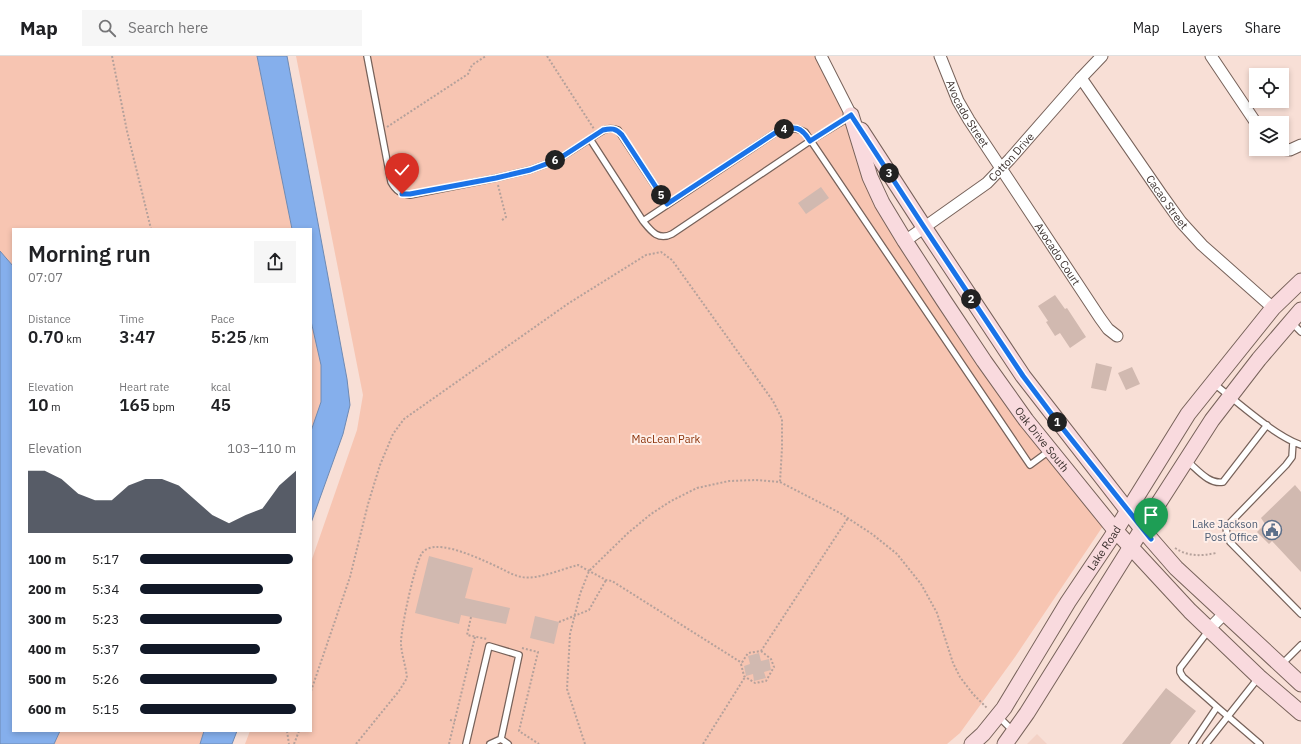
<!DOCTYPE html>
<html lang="en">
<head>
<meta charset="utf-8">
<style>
	:root { --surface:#fff; --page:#f6f6f6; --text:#202124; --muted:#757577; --line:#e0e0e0; --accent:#111827 }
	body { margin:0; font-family:"IBM Plex Sans",sans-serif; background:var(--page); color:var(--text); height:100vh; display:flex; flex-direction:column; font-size:15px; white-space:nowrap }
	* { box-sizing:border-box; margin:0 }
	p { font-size:13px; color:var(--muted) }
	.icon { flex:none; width:22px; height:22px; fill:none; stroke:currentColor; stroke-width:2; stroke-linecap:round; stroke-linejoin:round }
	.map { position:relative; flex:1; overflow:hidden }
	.side { position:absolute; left:12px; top:172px; width:300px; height:504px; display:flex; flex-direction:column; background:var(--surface); border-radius:0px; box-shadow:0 2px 6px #0003 }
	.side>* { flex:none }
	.fabs { position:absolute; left:1249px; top:12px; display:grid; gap:8px }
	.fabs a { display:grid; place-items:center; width:40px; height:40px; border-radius:0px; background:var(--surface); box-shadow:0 2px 6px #0003; font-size:20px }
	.pin { position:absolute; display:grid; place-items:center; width:34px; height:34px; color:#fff; margin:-41px -17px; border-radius:50% 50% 50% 0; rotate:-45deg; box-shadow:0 0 4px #0007 }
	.pin .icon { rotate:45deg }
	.km { position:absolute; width:20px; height:20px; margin:-10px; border-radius:50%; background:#222; color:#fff; font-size:11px; line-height:20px; text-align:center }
	.round { display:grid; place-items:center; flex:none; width:42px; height:42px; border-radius:0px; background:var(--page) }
	.head { display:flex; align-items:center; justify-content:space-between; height:68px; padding:0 16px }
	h1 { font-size:22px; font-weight:600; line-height:30px }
	.metrics { display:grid; grid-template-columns:repeat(3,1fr); gap:6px; height:68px; padding:4px 16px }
	.metrics div { display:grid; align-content:center }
	.metrics b { font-size:17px; font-weight:600 }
	.metrics small { font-size:11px; font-weight:400 }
	.metrics p { font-size:11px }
	.chart { height:112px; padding:8px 16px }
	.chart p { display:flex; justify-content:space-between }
	.chart svg { width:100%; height:72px; margin-top:4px; fill:var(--accent); opacity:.7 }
	ul { padding:0 16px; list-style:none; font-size:13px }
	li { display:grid; grid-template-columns:64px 48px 1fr; align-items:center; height:30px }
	li i { height:10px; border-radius:5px; background:var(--accent) }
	header { display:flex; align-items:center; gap:24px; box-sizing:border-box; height:56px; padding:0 20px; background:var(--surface); border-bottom:1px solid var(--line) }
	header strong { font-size:19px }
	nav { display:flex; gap:22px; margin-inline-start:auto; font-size:14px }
	.search { width:280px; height:36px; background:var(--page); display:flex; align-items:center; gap:10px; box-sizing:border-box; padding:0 14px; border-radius:0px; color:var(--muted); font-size:15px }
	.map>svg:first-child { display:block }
	.built { fill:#f3d2c6 }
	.green { fill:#f7c5b2 }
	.water { fill:#85afec; stroke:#6f8ab3 }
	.building { fill:#d1b9b0 }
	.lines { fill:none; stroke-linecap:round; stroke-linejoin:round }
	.lane-casing { stroke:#77625a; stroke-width:8 }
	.street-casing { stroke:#77625a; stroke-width:13 }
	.secondary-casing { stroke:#77625a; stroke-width:17 }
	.path { stroke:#b5a19b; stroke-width:2; stroke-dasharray:2 2; stroke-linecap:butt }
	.lane { stroke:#fff; stroke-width:5.5 }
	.street { stroke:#fff; stroke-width:11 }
	.secondary { stroke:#f9dade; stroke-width:15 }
	.route-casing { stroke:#fff; stroke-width:8 }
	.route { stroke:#1a73e8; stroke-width:5 }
	.labels { text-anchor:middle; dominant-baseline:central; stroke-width:4; stroke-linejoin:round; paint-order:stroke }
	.street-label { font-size:11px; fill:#3c322f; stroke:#feefe9 }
	.park-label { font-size:11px; fill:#8d350c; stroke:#feefe9 }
	.service-label { font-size:11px; fill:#4e5e75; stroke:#feefe9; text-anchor:end }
</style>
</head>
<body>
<header>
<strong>Map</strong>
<div class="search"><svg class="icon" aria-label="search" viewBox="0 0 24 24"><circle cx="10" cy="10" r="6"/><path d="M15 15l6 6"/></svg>Search here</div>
<nav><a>Map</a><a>Layers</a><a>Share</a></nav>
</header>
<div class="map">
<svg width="1301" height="688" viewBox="0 0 1301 688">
	<rect width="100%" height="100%" fill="#f8dfd6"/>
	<path class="built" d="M1037,678L1047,688H1048H1027Z"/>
	<path class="green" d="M0,0H257L292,173H13V210L0,195Z
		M296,0H818L842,51L871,128L1103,470L1015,601L960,677L947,688H245L250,675H311V506L357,374L363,339Z
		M311,265L321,309V346L311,375Z
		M60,675H204L200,688H54Z"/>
	<path class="water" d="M257,0H287L347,323L350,349L343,378L311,467V375L321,346V309L311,265V173H292Z
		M0,195L13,210V675H60L54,688H0Z
		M204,675H237L232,688H200Z"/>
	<path class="building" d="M821,131L829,142L806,158L798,147Z
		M1055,239L1065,253L1067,252L1086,281L1070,292L1060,277L1055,280L1046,266L1048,265L1038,250Z
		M1096,307L1112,311L1106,335L1091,332Z
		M1132,311L1140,328L1126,334L1118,317Z
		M1295,429L1301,436V516L1272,485L1269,488L1257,476L1265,468L1261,462Z
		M429,500L473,512L465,542L510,552L506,568L461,559L459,568L415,557Z
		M535,560L559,566L554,588L530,582Z
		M759,597L761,605L769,603L771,614L764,616L766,622L754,625L753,618L746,620L744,610L750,608L748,600Z
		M1166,632L1196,655L1170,688H1122Z"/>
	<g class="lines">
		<g class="lane-casing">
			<path id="lane" d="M367,0L391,126C396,135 401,138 410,139L496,122L530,114L557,104L590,83L643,165L778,75C788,72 795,71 805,76L1030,409L1049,395
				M590,83C601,76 605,70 618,74L667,148
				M643,165C651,175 658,185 672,178L810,85L851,60
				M1291,266L1301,276
				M1213,327C1238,346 1273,379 1301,389
				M1293,386L1292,401L1286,409L1226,471L1227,479L1230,486L1301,558
				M1187,405C1197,413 1209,429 1223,426L1267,369
				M1209,574L1180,612V616L1183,621L1217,651
				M1282,608L1301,589
				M998,660L1013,675
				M466,688L489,590L519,599L501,683L508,688
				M490,688L501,683
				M1192,688L1217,651L1260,688
				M1206,688L1259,621"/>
		</g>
		<g class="street-casing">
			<g id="street">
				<path d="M821,0L851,59"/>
				<path id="s1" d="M940,0L958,45L969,64L1100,262L1108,273L1117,280"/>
				<path d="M1211,0L1256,67"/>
				<path id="s2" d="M1081,22L1161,138L1181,166L1202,189L1273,252"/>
				<path d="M1279,93L1290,94L1301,89"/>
				<path id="s3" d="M905,185L987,127L1010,103L1081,22L1102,0"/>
				<path d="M1209,573L1225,557"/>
			</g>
		</g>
		<g class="secondary-casing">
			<g id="secondary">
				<path id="s4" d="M851,59L870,121L882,147L905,185L944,245L984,305L1026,364L1115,474L1190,555L1259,621L1301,657"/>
				<path d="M861,74L924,171L1023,320L1142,473L1176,512L1301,628"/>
				<path id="s5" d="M972,688L983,678L1004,652L1068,546L1111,482L1188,358L1273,252L1301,225"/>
				<path d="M1005,688L1027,657L1142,473L1212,364L1259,303L1301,254"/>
			</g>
		</g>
		<path class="path" d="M112,0L127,75L151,173
			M547,0L594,73
			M387,71L468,18L472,9L486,0
			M498,129L506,161L501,165
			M1175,492C1189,501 1201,500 1216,497
			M471,561L467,579L487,583
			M559,566L589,554L606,524
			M522,592L538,596L519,675L539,688
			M761,595L771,603L774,611L766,625L755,627L744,620L741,608L748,597L761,595L848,462
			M311,635L350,521L368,448L380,409L393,378L404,363L569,247L646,199L661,196L672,204L773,345L782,363V392L780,426
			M450,664L455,665
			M287,675L289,688
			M294,688L299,675
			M356,688L399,635L407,622C406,611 402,600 401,589C400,575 415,507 422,497C425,493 431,491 436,491C454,490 485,505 502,513C508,516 515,520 522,521C537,524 562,513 578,509L606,524L612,525L742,607
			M449,688L475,581
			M585,688L567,633L570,578L580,538L589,515L628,477L651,458L671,445L697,432L729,425L756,424L780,426L840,457L872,478L897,498L921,528L937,557L953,607L960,621L973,638L988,653
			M703,688L745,621"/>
		<use href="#lane" class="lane"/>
		<use href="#street" class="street"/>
		<use href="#secondary" class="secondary"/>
	</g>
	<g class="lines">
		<g class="route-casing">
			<path id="route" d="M402,138H410L496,122L530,114L557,104L603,74C611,72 616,72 622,79L667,148L778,75C795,70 801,70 810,85L851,59L924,171L1023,320L1056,364L1151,483"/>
		</g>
		<use href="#route" class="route"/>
	</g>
	<defs>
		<g id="civic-ring" transform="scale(1)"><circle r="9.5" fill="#feefe9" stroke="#5c6f8a" stroke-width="1.5"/><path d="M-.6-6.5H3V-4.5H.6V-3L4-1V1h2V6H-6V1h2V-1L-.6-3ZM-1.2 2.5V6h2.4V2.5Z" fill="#5c6f8a"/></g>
	</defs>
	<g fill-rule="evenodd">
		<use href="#civic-ring" x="1272" y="474"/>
	</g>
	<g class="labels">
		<g class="street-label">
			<text stroke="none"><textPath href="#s1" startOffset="64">Avocado Street</textPath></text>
			<text stroke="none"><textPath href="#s3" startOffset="136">Cotton Drive</textPath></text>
			<text stroke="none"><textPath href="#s2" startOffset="151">Cacao Street</textPath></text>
			<text stroke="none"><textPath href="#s1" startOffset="231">Avocado Court</textPath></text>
			<text stroke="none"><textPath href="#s4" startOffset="379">Oak Drive South</textPath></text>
			<text stroke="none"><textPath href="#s5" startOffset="237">Lake Road</textPath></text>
		</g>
		<g class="park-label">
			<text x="666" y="383">MacLean Park</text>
		</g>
		<g class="service-label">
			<text x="1258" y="468">Lake Jackson<tspan x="1258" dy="13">Post Office</tspan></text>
		</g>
	</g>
</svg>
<div class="fabs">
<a><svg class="icon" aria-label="locate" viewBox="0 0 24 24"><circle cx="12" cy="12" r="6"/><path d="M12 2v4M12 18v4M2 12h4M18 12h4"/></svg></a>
<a><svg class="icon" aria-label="layers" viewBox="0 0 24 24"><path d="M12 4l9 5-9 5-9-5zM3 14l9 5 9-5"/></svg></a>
</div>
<div class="pin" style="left:1151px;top:483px;background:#1e9e55"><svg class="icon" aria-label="arrive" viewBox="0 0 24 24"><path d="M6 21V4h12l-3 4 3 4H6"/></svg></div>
<div class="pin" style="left:402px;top:138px;background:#d93025"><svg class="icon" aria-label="check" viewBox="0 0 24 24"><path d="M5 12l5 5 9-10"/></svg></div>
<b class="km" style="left:1057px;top:366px">1</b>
<b class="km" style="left:971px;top:243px">2</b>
<b class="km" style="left:889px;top:117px">3</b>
<b class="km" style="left:784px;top:73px">4</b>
<b class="km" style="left:661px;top:139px">5</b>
<b class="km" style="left:555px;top:104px">6</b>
<section class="side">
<div class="head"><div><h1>Morning run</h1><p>07:07</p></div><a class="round"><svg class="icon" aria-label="share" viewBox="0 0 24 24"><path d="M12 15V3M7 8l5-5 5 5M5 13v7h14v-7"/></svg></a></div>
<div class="metrics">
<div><p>Distance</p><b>0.70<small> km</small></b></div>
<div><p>Time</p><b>3:47</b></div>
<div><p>Pace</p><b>5:25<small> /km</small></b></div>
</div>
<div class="metrics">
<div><p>Elevation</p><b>10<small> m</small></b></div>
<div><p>Heart rate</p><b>165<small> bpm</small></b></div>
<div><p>kcal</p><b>45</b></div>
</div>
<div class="chart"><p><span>Elevation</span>103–110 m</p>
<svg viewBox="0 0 160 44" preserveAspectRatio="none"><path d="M0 44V6L10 6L20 11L30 20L40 24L50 24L60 15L70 11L80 11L90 15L100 24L110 33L120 38L130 33L140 29L150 15L160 6V44z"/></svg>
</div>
<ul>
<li><b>100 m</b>5:17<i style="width:98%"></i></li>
<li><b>200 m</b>5:34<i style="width:79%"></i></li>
<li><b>300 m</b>5:23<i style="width:91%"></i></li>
<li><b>400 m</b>5:37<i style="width:77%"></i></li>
<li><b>500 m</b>5:26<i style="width:88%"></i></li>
<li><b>600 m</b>5:15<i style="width:100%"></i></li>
</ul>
</section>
</div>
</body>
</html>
